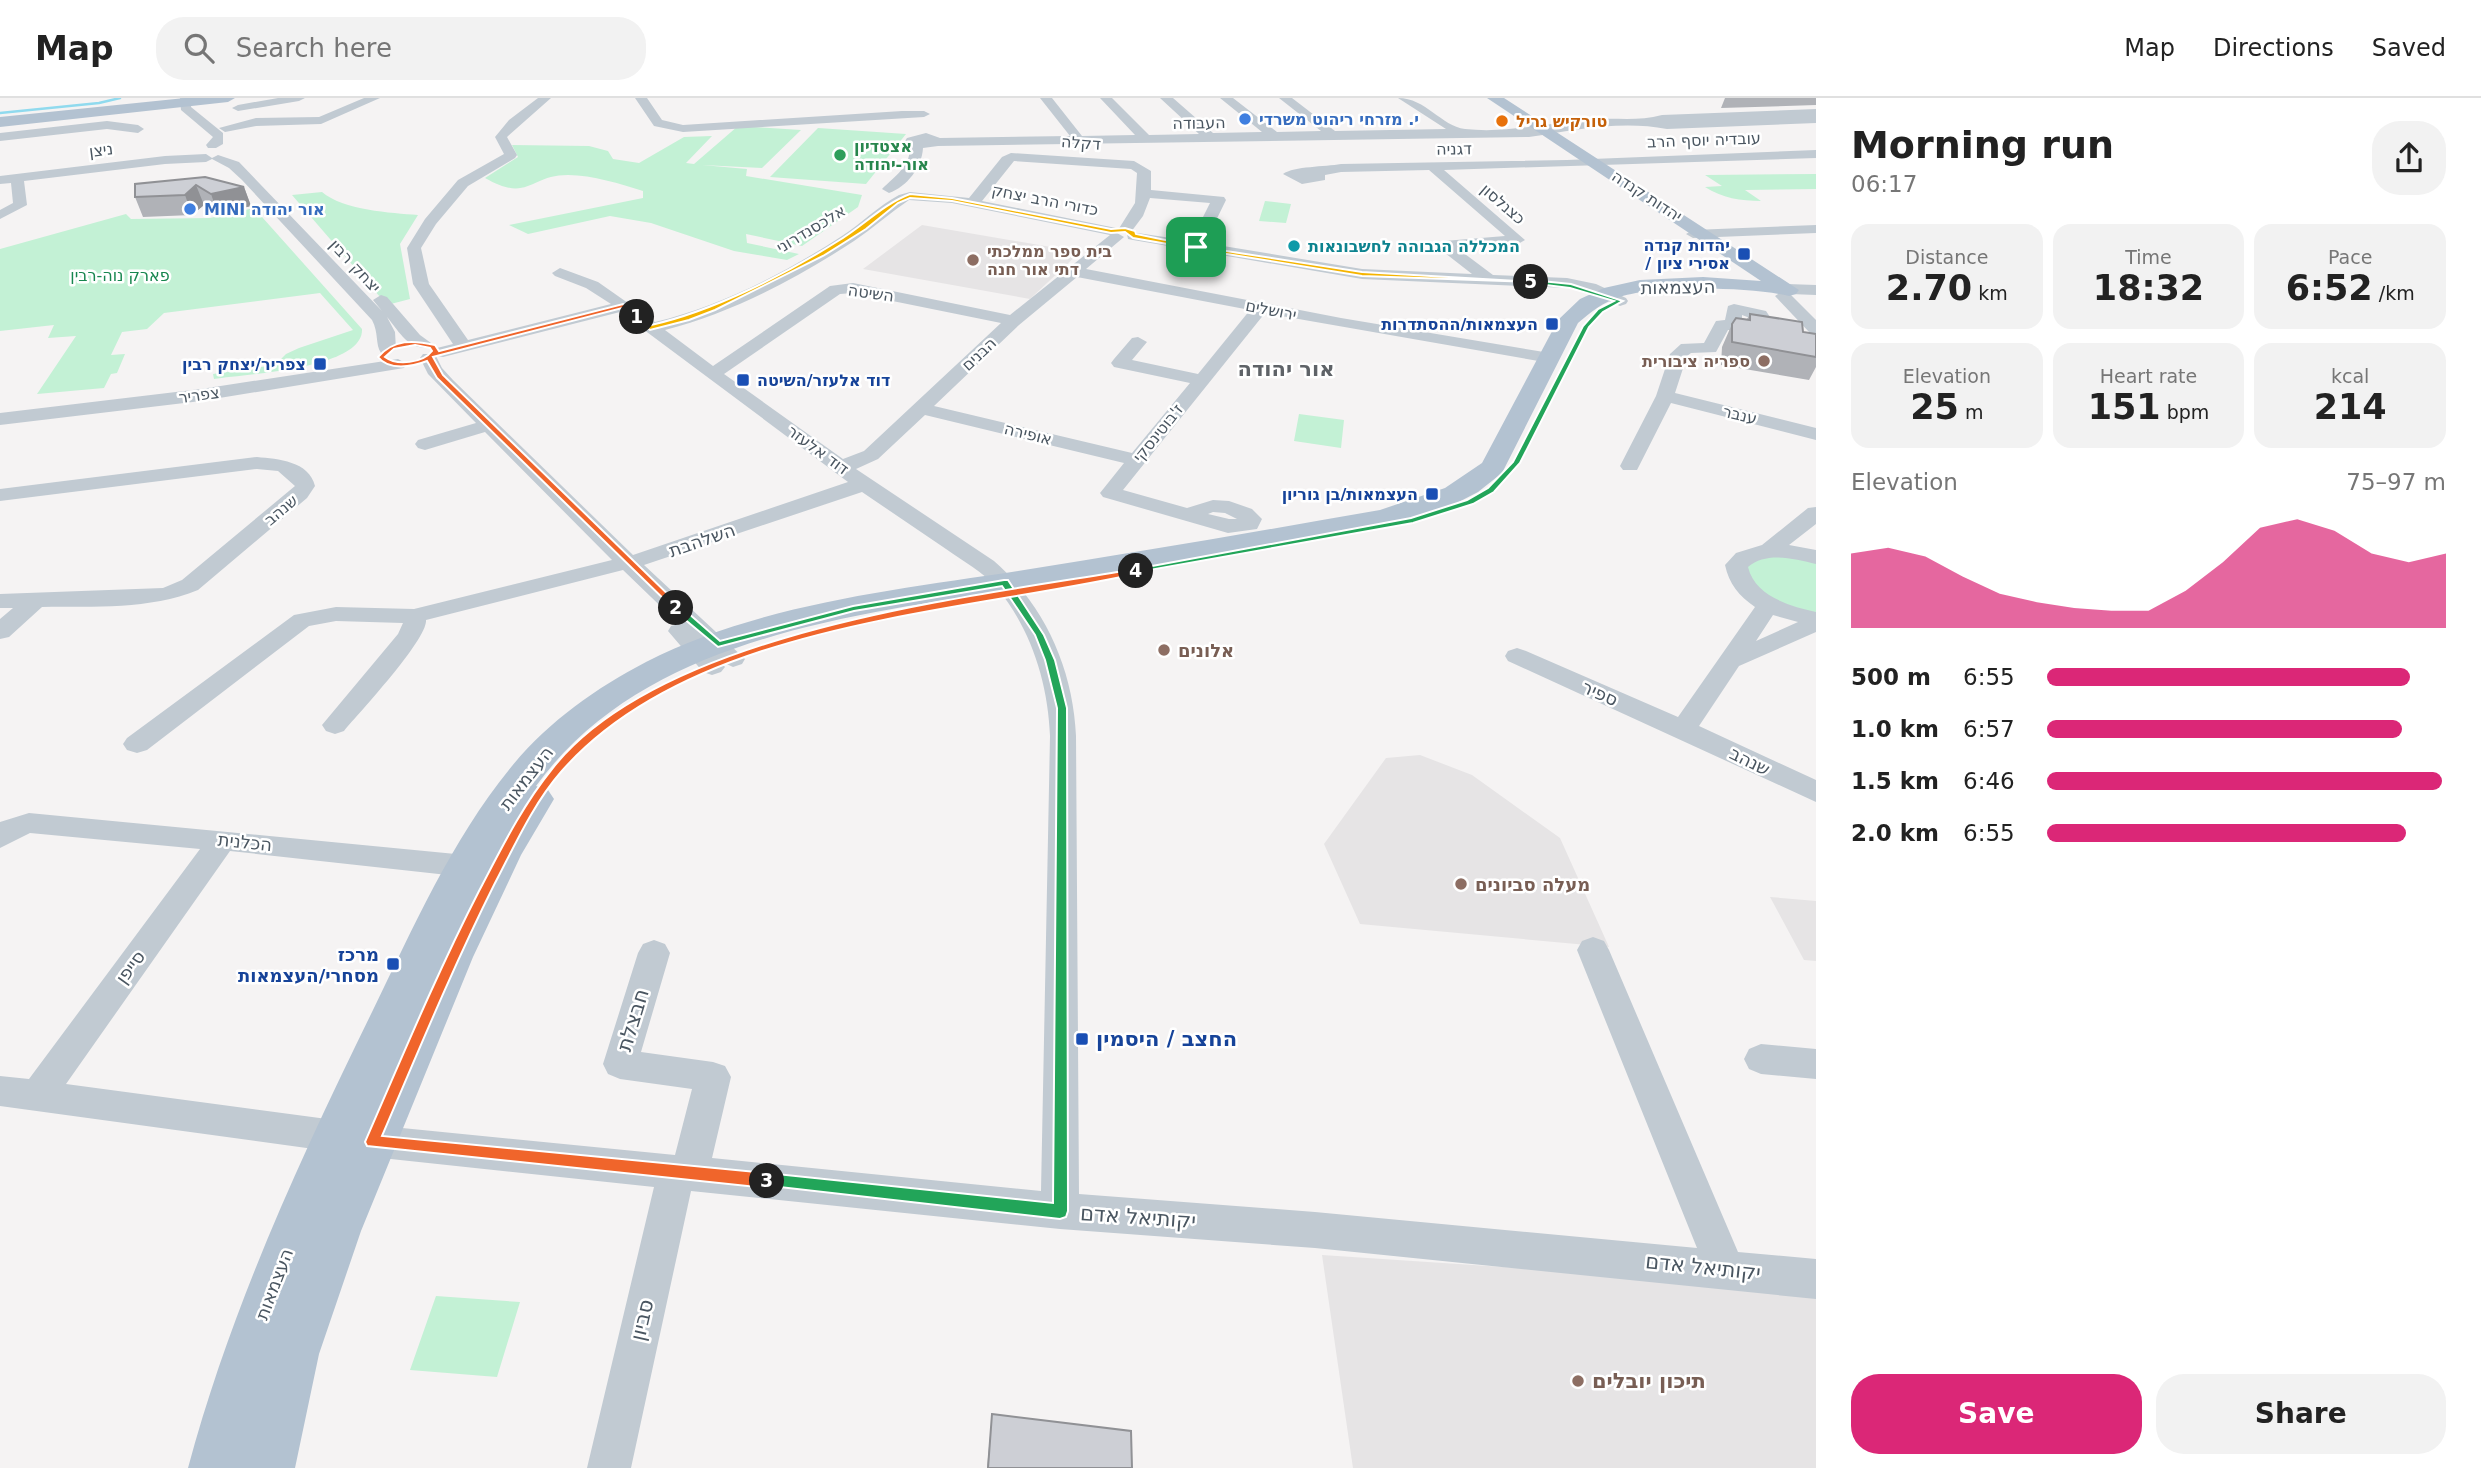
<!DOCTYPE html>
<html lang="en">
<head>
<meta charset="utf-8">
<style>
	:root { --surface:#fff; --page:#f2f2f2; --text:#222; --muted:#767676; --line:#e0e0e0; --accent:#db2777 }
	body { margin:0; font-family:"DejaVu Sans",Heebo,sans-serif; background:var(--page); color:var(--text); height:100vh; display:flex; flex-direction:column; font-size:26px; white-space:nowrap }
	* { box-sizing:border-box; margin:0 }
	p { font-size:23px; color:var(--muted) }
	.icon { flex:none; width:38px; height:38px; fill:none; stroke:currentColor; stroke-width:2; stroke-linecap:round; stroke-linejoin:round }
	.map { position:relative; flex:1; overflow:hidden }
	.side { display:flex; flex-direction:column; background:var(--surface); width:665px }
	.side>* { flex:none }
	.pin { position:absolute; display:grid; place-items:center; width:60px; height:60px; color:#fff; margin:-30px; border-radius:14px; box-shadow:0 4px 10px #0006 }
	.km { position:absolute; width:35px; height:35px; margin:-18px; border-radius:50%; background:#222; color:#fff; font-size:19px; line-height:35px; text-align:center }
	.round { display:grid; place-items:center; flex:none; width:74px; height:74px; border-radius:28px; background:var(--page) }
	.headline { display:flex; align-items:center; justify-content:space-between; height:119px; padding:0 35px }
	h1 { font-size:38px; font-weight:700; line-height:52px }
	.stats { display:grid; grid-template-columns:repeat(3,1fr); gap:10px; height:119px; padding:7px 35px }
	.stats div { display:grid; align-content:center; border-radius:18px; background:var(--page); text-align:center }
	.stats b { font-size:35px; font-weight:700 }
	.stats small { font-size:19px; font-weight:400 }
	.stats p { font-size:19px }
	.chart { height:196px; padding:14px 35px }
	.chart p { display:flex; justify-content:space-between }
	.chart svg { width:100%; height:126px; margin-top:7px; fill:var(--accent); opacity:.7 }
	.cta { display:flex; gap:14px; margin-top:auto; padding:14px 35px }
	.cta a { flex:1; height:80px; border-radius:28px; background:var(--accent); color:#fff; font-size:28px; font-weight:700; line-height:80px; text-align:center }
	.cta a+a { background:var(--page); color:var(--text) }
	ul { padding:0 35px; list-style:none; font-size:23px }
	li { display:grid; grid-template-columns:112px 84px 1fr; align-items:center; height:52px }
	li i { height:18px; border-radius:9px; background:var(--accent) }
	header { display:flex; align-items:center; gap:42px; box-sizing:border-box; height:98px; padding:0 35px; background:var(--surface); border-bottom:2px solid var(--line) }
	header strong { font-size:33px }
	nav { display:flex; gap:38px; margin-inline-start:auto; font-size:24px }
	.search { width:490px; height:63px; background:var(--page); display:flex; align-items:center; gap:18px; box-sizing:border-box; padding:0 24px; border-radius:28px; color:var(--muted); font-size:26px }
	main { display:flex; flex:1; min-height:0 }
	.map>svg:first-child { display:block }
	.education { fill:#e6e4e5 }
	.green { fill:#c3f1d5 }
	.lines { fill:none; stroke-linecap:round; stroke-linejoin:round }
	.stream { stroke:#90daee; stroke-width:2.5 }
	.minor { fill:#c1cad2; fill-rule:evenodd }
	.major { fill:#b3c2d1; fill-rule:evenodd }
	.wall { fill:#b0b2b7 }
	.shaded-wall { fill:#909195 }
	.building { fill:#cdcfd5; stroke:#909195; stroke-width:2 }
	.split-1 { fill:#f5b400; stroke:#fff; stroke-width:2 }
	.split-2 { fill:#f0652b; stroke:#fff; stroke-width:2; fill-rule:evenodd }
	.split-3 { fill:#22a559; stroke:#fff; stroke-width:2 }
	.split-4 { fill:#f0652b; stroke:#fff; stroke-width:2 }
	.split-5 { fill:#22a559; stroke:#fff; stroke-width:2 }
	.split-6 { fill:#f5b400; stroke:#fff; stroke-width:2 }
	.shop-dot { fill:#3f7fe0; stroke:#fff; stroke-width:2.5 }
	.food-dot { fill:#e8710a; stroke:#fff; stroke-width:2.5 }
	.leisure-dot { fill:#2e9e5b; stroke:#fff; stroke-width:2.5 }
	.culture-dot { fill:#0f9aa8; stroke:#fff; stroke-width:2.5 }
	.transit-dot { fill:#1a4fb4; stroke:#fff; stroke-width:2.5 }
	.education-dot { fill:#8d6e63; stroke:#fff; stroke-width:2.5 }
	.labels { text-anchor:middle; dominant-baseline:central; stroke-width:5; stroke-linejoin:round; paint-order:stroke }
	.far-shop-label { font-size:16px; font-weight:bold; fill:#366cbe; stroke:#fff; text-anchor:start }
	.far-food-label { font-size:16px; font-weight:bold; fill:#c56008; stroke:#fff; text-anchor:start }
	.far-street-label { font-size:16px; fill:#4a5661; stroke:#fff }
	.far-leisure-label { font-size:16px; font-weight:bold; fill:#27864d; stroke:#fff; text-anchor:start }
	.far-transit-label { font-size:16px; font-weight:bold; fill:#164399; stroke:#fff; text-anchor:end }
	.far-culture-label { font-size:16px; font-weight:bold; fill:#0d838f; stroke:#fff; text-anchor:start }
	.far-education-label { font-size:16px; font-weight:bold; fill:#785e54; stroke:#fff; text-anchor:start }
	.far-park-label { font-size:16px; fill:#17864f; stroke:#fff }
	.street-label { font-size:18px; fill:#4a5661; stroke:#fff }
	.education-label { font-size:18px; font-weight:bold; fill:#785e54; stroke:#fff; text-anchor:start }
	.transit-label { font-size:18px; font-weight:bold; fill:#164399; stroke:#fff; text-anchor:end }
	.far-district-label { font-size:21px; font-weight:bold; fill:#5f6368; stroke:#fff }
	.near-street-label { font-size:21px; fill:#4a5661; stroke:#fff }
	.near-transit-label { font-size:21px; font-weight:bold; fill:#164399; stroke:#fff; text-anchor:start }
	.near-education-label { font-size:21px; font-weight:bold; fill:#785e54; stroke:#fff; text-anchor:start }
</style>
</head>
<body>
<header>
<strong>Map</strong>
<div class="search"><svg class="icon" aria-label="search" viewBox="0 0 24 24"><circle cx="10" cy="10" r="6"/><path d="M15 15l6 6"/></svg>Search here</div>
<nav><a>Map</a><a>Directions</a><a>Saved</a></nav>
</header>
<main>
<div class="map">
<svg width="1816" height="1370" viewBox="0 0 1816 1370">
	<rect width="100%" height="100%" fill="#f5f3f3"/>
	<path class="education" d="M922,127L1080,154L1030,201L863,171Z
		M1420,657L1472,677L1560,740L1609,849L1360,826L1324,746L1386,660Z
		M1770,799L1816,803V863L1804,862Z
		M1322,1157L1747,1185L1816,1195V1370H1353Z"/>
	<path class="green" d="M738,28L801,32L762,70L702,67L747,71L746,78L862,97L858,109L802,148L746,136L747,145L799,156L787,162L734,153L651,125L610,118L528,136L509,127L643,100V93C620,86 593,77 568,77C529,77 529,105 485,80L518,59L512,47L589,48L608,53L613,61L639,65L684,39L712,38L686,65L694,66Z
		M818,30L906,36L866,86L770,79Z
		M1816,76V91L1745,92L1761,103C1741,103 1722,100 1705,89L1722,88L1705,77Z
		M322,94C343,112 391,115 418,117L400,146L410,201L387,207L292,97Z
		M1265,103L1291,106L1286,125L1259,123Z
		M254,110L362,231C364,271 245,276 214,281L213,276L275,267L286,256L299,250L353,232L320,195L164,215L147,231L122,234L111,257L125,256L117,275L111,276L104,290L37,296L76,238L48,240L54,227L0,233V151L126,116L131,121L210,120Z
		M1299,316L1344,322L1341,350L1294,343Z
		M1760,455L1816,460V520L1760,499L1740,467Z
		M436,1198L520,1204L497,1279L410,1272Z"/>
	<g class="lines">
		<path class="stream" d="M0,15L99,5L120,0"/>
		<path class="minor" d="M180,0H192L191,9L223,35V46L216,50H208L206,47L213,39L181,12Z
			M278,0H305L299,3L238,13L232,10L238,7Z
			M364,0H380L321,26L256,28L225,34L219,30L256,20L319,19Z
			M538,0H551L507,39L517,57L515,60L468,88L436,126L421,150L429,186L468,242L611,206L586,190L555,178L552,175L560,170L598,184L655,224C721,208 785,175 842,138C862,125 878,108 899,97L910,94L969,100L1002,59L1011,55L1134,63L1151,73V92L1224,99L1226,102L1205,145L1362,171L1472,176L1445,155L1442,146L1444,143L1505,138L1429,72L1341,74L1325,77V82L1302,86L1283,76C1294,68 1325,69 1341,66L1567,62L1816,52V60L1444,72L1525,142L1518,146L1457,150L1493,177L1567,180L1596,186L1626,200L1628,203L1626,206L1620,208L1586,193L1567,190L1362,181L1133,142L1128,141L1127,136L1118,132L1135,105L1137,75L1131,71L1014,63L982,103L1116,130L1117,135L1124,139L1086,171L1341,220L1550,255L1559,260L1550,265L1265,215L1123,392L1187,410L1213,402L1229,403L1252,411L1262,421L1257,431L1228,435L1103,399L1100,395L1124,365L925,317L878,361L856,371L994,463C1045,508 1073,571 1076,638L1079,1096L1315,1114L1697,1150L1577,852L1582,843L1593,839L1604,843L1609,852L1738,1154L1816,1161V1201L1315,1150L1060,1131L691,1093L631,1370H587L654,1089L372,1059L0,1008V978L29,981L200,751L30,735L0,750V724L29,715L466,757L494,765L498,773L494,781L483,784L466,779L230,753L66,986L372,1027L675,1057L692,991L620,981L608,976L603,966L638,855L643,846L654,842L665,846L670,855L641,954L713,964L725,968L731,979L712,1060L1041,1093L1050,638C1048,585 1031,531 997,490C983,474 963,463 946,451C918,432 890,413 862,394L644,467L745,561L742,566L733,569L720,563L725,569L721,574L712,577L703,574L668,533L671,528L679,526L623,472L426,522C428,541 360,614 344,633L335,636L326,633L322,627L398,536L403,525L336,523L309,528L147,652L137,655L127,652L123,646L127,640L294,517L336,509L414,511L612,462L485,334L425,352L418,350L415,346L418,342L476,325L428,276L420,260L423,256H435L442,270L453,282L633,457L848,384L620,214L443,259L437,258L434,254L437,250L453,246L413,186L407,150L425,121L458,82L504,56L495,39L509,22ZM1150,100L1210,105L1191,143L1131,134L1143,118ZM909,102L952,105L1110,137L1010,217L853,185L830,188L713,268L665,232C732,215 796,181 854,143C873,130 890,115 909,102ZM1077,179L1250,212L1198,276L1132,262L1147,244L1138,239L1132,240L1114,261L1111,265L1114,269L1190,285L1132,355L934,308L1019,227ZM853,195L1001,225L864,353L843,361L724,276L840,196ZM1213,414L1225,415L1237,421H1229L1208,416Z
			M635,0H647L662,22L683,27L902,13H924L930,16L924,19L683,34L654,28Z
			M1040,0H1052L1082,38L1135,37L1100,0H1112L1149,37L1199,36L1160,0H1173L1213,35L1262,34L1220,0H1233L1277,34L1321,33L1279,0H1292L1335,33L1446,31L1398,0C1426,0 1441,28 1465,31C1510,36 1554,23 1598,21C1620,20 1641,23 1662,17L1816,11V25L1667,31C1622,22 1573,32 1529,39L938,48L923,50C922,69 907,89 889,95L882,91C896,77 911,68 910,47L905,43L907,40L926,35L940,40L1070,38Z
			M107,23L138,27L144,31L138,35L107,31L0,43V35Z
			M206,56L212,60L218,57L239,64L382,213L373,202L381,197L387,199L420,237L431,245L428,249C409,253 398,232 387,219L395,234L396,251L387,256L381,255C375,246 379,235 372,222L242,82L229,70L212,61L206,64L165,66L24,83L27,107L0,121V112L13,105L11,85L0,86V78L165,58Z
			M1816,127V135L1693,140L1686,136L1693,132Z
			M1787,186L1816,187V197L1790,196L1816,222V236L1810,235L1775,198L1781,194V188Z
			M1734,206L1766,213L1776,228L1768,233L1728,232L1716,254L1691,255L1687,258L1675,295L1816,330V342L1671,305L1637,372H1623L1620,368L1656,298L1670,256L1681,246L1704,245L1716,223L1725,222L1728,208ZM1742,217L1758,223L1742,222Z
			M398,261L407,266L404,270L201,303L0,327V315L201,291Z
			M257,359C278,361 309,363 315,388L307,400L198,492C149,512 95,508 42,509L9,539L0,541V521L13,510H0V496L163,490L182,482L295,388L278,373L257,371L0,403V391Z
			M1816,409V426L1789,447L1816,452V466C1794,461 1767,453 1748,469C1755,498 1789,508 1816,514V534L1739,568L1699,628L1816,682V704L1508,563L1505,558L1508,553L1517,550L1526,553L1678,619L1755,509C1739,498 1729,486 1725,467L1736,455L1762,447L1808,410ZM1773,517L1798,524L1756,543Z
			M1761,946L1816,951V981L1761,976L1749,971L1744,961L1749,951Z"/>
		<path class="major" d="M185,0H235L228,4L0,29V19Z
			M1487,0H1504L1799,192L1796,196L1789,198C1750,189 1657,187 1620,199C1603,204 1591,214 1578,225L1502,375L1478,394L1451,408L1381,428C1270,448 1159,467 1048,486C873,515 649,532 536,688L548,692L554,701L521,757L473,859L361,1133L319,1256L295,1370H188C231,1210 300,1061 373,912C414,828 452,741 512,668C548,624 596,590 646,564C760,506 894,492 1018,473C1139,454 1260,433 1380,412L1445,390L1482,365L1558,222L1580,201L1604,190L1640,182L1703,179L1761,183Z"/>
	</g>
	<path class="wall" d="M1725,0H1816V7L1721,10Z
		M135,86L244,89L251,108L218,116L204,107L192,117L143,119L135,99Z
		M1750,216L1803,234L1816,236V269L1809,282L1721,267L1722,249L1732,226L1747,221Z
		M992,1316L1132,1370H987Z"/>
	<path class="shaded-wall" d="M196,87L204,107L192,117L185,97Z
		M244,89L251,108L218,116L211,96Z"/>
	<path class="building" d="M205,79L244,89L211,96L196,87L185,97L135,99V86Z
		M1750,216L1802,224L1803,234L1816,236V259L1732,244V226L1736,220L1750,222Z
		M992,1316L1131,1333L1132,1370H988Z"/>
	<path class="split-1" d="M910,96L952,100L1111,131L1125,130L1135,133L1136,136L1199,149L1196,151L1133,140L1125,134L1111,135L952,103L910,100L898,105L866,131L823,158L715,212L689,222L650,232L634,219L640,218L651,227C713,213 784,177 838,143C862,129 883,106 910,96Z"/>
	<path class="split-2" d="M623,206L640,218V221H635L622,210L433,259L443,277L680,508L681,510L676,513L437,280L427,263C412,269 389,273 378,259C394,241 413,242 435,247L439,253ZM415,247L430,250L432,253C423,265 397,268 385,259L394,251Z"/>
	<path class="split-3" d="M1004,482H1008L1044,537L1055,562L1067,610L1068,1113L1066,1119L1060,1121L762,1087L760,1083L762,1078L767,1075L1053,1105L1057,610L1045,562L1035,537L1002,488L854,513L718,549L671,510L680,508L720,543L853,508Z"/>
	<path class="split-4" d="M1136,471L1141,473L1140,475C957,516 692,524 561,674C533,706 514,749 494,787C453,869 418,954 382,1038L767,1075L773,1078L775,1083L773,1087L767,1090L367,1048L365,1044C402,959 437,875 479,793C501,751 522,708 552,671C661,532 970,499 1136,471Z"/>
	<path class="split-5" d="M1531,182L1571,186L1623,203L1603,214L1589,229L1520,365L1494,394L1473,406L1413,425L1133,475L1132,473L1136,471L1411,420L1467,402L1488,390L1513,364L1583,228L1598,211L1614,203L1570,190L1529,185Z"/>
	<path class="split-6" d="M1194,148L1362,174L1534,184L1362,178L1196,151Z"/>
	<g class="shop-dot">
		<circle cx="1245" cy="21" r="7"/>
		<circle cx="190" cy="111" r="7"/>
	</g>
	<circle class="food-dot" cx="1502" cy="23" r="7"/>
	<circle class="leisure-dot" cx="840" cy="57" r="7"/>
	<circle class="culture-dot" cx="1294" cy="148" r="7"/>
	<g class="transit-dot">
		<rect x="1737" y="149" width="14" height="14" rx="3.5"/>
		<rect x="1545" y="219" width="14" height="14" rx="3.5"/>
		<rect x="313" y="259" width="14" height="14" rx="3.5"/>
		<rect x="736" y="275" width="14" height="14" rx="3.5"/>
		<rect x="1425" y="389" width="14" height="14" rx="3.5"/>
		<rect x="386" y="859" width="14" height="14" rx="3.5"/>
		<rect x="1075" y="934" width="14" height="14" rx="3.5"/>
	</g>
	<g class="education-dot">
		<circle cx="973" cy="162" r="7"/>
		<circle cx="1764" cy="263" r="7"/>
		<circle cx="1164" cy="552" r="7"/>
		<circle cx="1461" cy="786" r="7"/>
		<circle cx="1578" cy="1283" r="7"/>
	</g>
	<g class="labels">
		<g class="far-shop-label">
			<text x="1259" y="21">י. מזרחי ריהוט משרדי</text>
			<text x="204" y="111">MINI אור יהודה</text>
		</g>
		<g class="far-food-label">
			<text x="1516" y="23">טורקיש גריל</text>
		</g>
		<g class="far-street-label">
			<text transform="translate(1199 25) rotate(-1)">העבודה</text>
			<text transform="translate(1704 42) rotate(-2)">עובדיה יוסף הרב</text>
			<text transform="translate(1081 45) rotate(4)">דקלה</text>
			<text transform="translate(1454 51) rotate(-1)">דגניה</text>
			<text transform="translate(101 52) rotate(-7)">ניצן</text>
			<text transform="translate(1647 98) rotate(33)">יהדות קנדה</text>
			<text transform="translate(1045 102) rotate(11)">כדורי הרב יצחק</text>
			<text transform="translate(1503 106) rotate(41)">כצנלסון</text>
			<text transform="translate(811 131) rotate(-31)">אלכסנדרוני</text>
			<text transform="translate(355 168) rotate(47)">יצחק רבין</text>
			<text transform="translate(871 195) rotate(8)">השיטה</text>
			<text transform="translate(1271 212) rotate(11)">ירושלים</text>
			<text transform="translate(979 256) rotate(-43)">הבנים</text>
			<text transform="translate(199 297) rotate(-8)">צפריר</text>
			<text transform="translate(1740 317) rotate(14)">ענבר</text>
			<text transform="translate(1158 335) rotate(-51)">ז'בוטינסקי</text>
			<text transform="translate(1028 336) rotate(14)">אופירה</text>
			<text transform="translate(818 352) rotate(36)">דוד אלעזר</text>
			<text transform="translate(281 412) rotate(-40)">שנהב</text>
		</g>
		<g class="far-leisure-label">
			<text x="854" y="48">אצטדיון<tspan x="854" dy="18">אור-יהודה</tspan></text>
		</g>
		<g class="far-transit-label">
			<text x="1730" y="147">יהדות קנדה<tspan x="1730" dy="18">/ אסירי ציון</tspan></text>
			<text x="1538" y="226">העצמאות/ההסתדרות</text>
			<text x="306" y="266">צפריר/יצחק רבין</text>
			<text x="757" y="282" text-anchor="start">דוד אלעזר/השיטה</text>
			<text x="1418" y="396">העצמאות/בן גוריון</text>
		</g>
		<g class="far-culture-label">
			<text x="1308" y="148">המכללה הגבוהה לחשבונאות</text>
		</g>
		<g class="far-education-label">
			<text x="987" y="153">בית ספר ממלכתי<tspan x="987" dy="18">דתי אור חנה</tspan></text>
			<text x="1750" y="263" text-anchor="end">ספריה ציבורית</text>
		</g>
		<g class="far-park-label">
			<text x="120" y="177">פארק נוה-רבין</text>
		</g>
		<g class="street-label">
			<text transform="translate(1678 189) rotate(-1)">העצמאות</text>
			<text transform="translate(702 442) rotate(-19)">השלהבת</text>
			<text transform="translate(1600 595) rotate(24)">ספיר</text>
			<text transform="translate(1750 663) rotate(26)">שנהב</text>
			<text transform="translate(526 680) rotate(-52)">העצמאות</text>
			<text transform="translate(245 744) rotate(6)">הכלנית</text>
			<text transform="translate(130 869) rotate(-54)">סייפן</text>
			<text transform="translate(274 1186) rotate(-69)">העצמאות</text>
		</g>
		<g class="education-label">
			<text x="1178" y="552">אלונים</text>
			<text x="1475" y="786">מעלה סביונים</text>
		</g>
		<g class="transit-label">
			<text x="379" y="856">מרכז<tspan x="379" dy="21">מסחרי/העצמאות</tspan></text>
		</g>
		<g class="far-district-label">
			<text x="1286" y="271">אור יהודה</text>
		</g>
		<g class="near-street-label">
			<text transform="translate(633 922) rotate(-73)">חבצלת</text>
			<text transform="translate(1138 1119) rotate(4)">יקותיאל אדם</text>
			<text transform="translate(1703 1169) rotate(6)">יקותיאל אדם</text>
			<text transform="translate(642 1222) rotate(-77)">סביון</text>
		</g>
		<g class="near-transit-label">
			<text x="1096" y="941">החצב / היסמין</text>
		</g>
		<g class="near-education-label">
			<text x="1592" y="1283">תיכון יובלים</text>
		</g>
	</g>
</svg>
<div class="pin" style="left:1196px;top:149px;background:#1e9e55"><svg class="icon" aria-label="arrive" viewBox="0 0 24 24"><path d="M6 21V4h12l-3 4 3 4H6"/></svg></div>
<b class="km" style="left:637px;top:219px">1</b>
<b class="km" style="left:676px;top:510px">2</b>
<b class="km" style="left:767px;top:1083px">3</b>
<b class="km" style="left:1136px;top:473px">4</b>
<b class="km" style="left:1531px;top:184px">5</b>
</div>
<section class="side">
<div class="headline"><div><h1>Morning run</h1><p>06:17</p></div><a class="round"><svg class="icon" aria-label="share" viewBox="0 0 24 24"><path d="M12 15V3M7 8l5-5 5 5M5 13v7h14v-7"/></svg></a></div>
<div class="stats">
<div><p>Distance</p><b>2.70<small> km</small></b></div>
<div><p>Time</p><b>18:32</b></div>
<div><p>Pace</p><b>6:52<small> /km</small></b></div>
</div>
<div class="stats">
<div><p>Elevation</p><b>25<small> m</small></b></div>
<div><p>Heart rate</p><b>151<small> bpm</small></b></div>
<div><p>kcal</p><b>214</b></div>
</div>
<div class="chart"><p><span>Elevation</span>75–97 m</p>
<svg viewBox="0 0 160 44" preserveAspectRatio="none"><path d="M0 44V18L10 16L20 19L30 26L40 32L50 35L60 37L70 38L80 38L90 31L100 21L110 9L120 6L130 10L140 18L150 21L160 18V44z"/></svg>
</div>
<ul>
<li><b>500 m</b>6:55<i style="width:91%"></i></li>
<li><b>1.0 km</b>6:57<i style="width:89%"></i></li>
<li><b>1.5 km</b>6:46<i style="width:99%"></i></li>
<li><b>2.0 km</b>6:55<i style="width:90%"></i></li>
</ul>
<div class="cta"><a>Save</a><a>Share</a></div>
</section>
</main>
</body>
</html>
